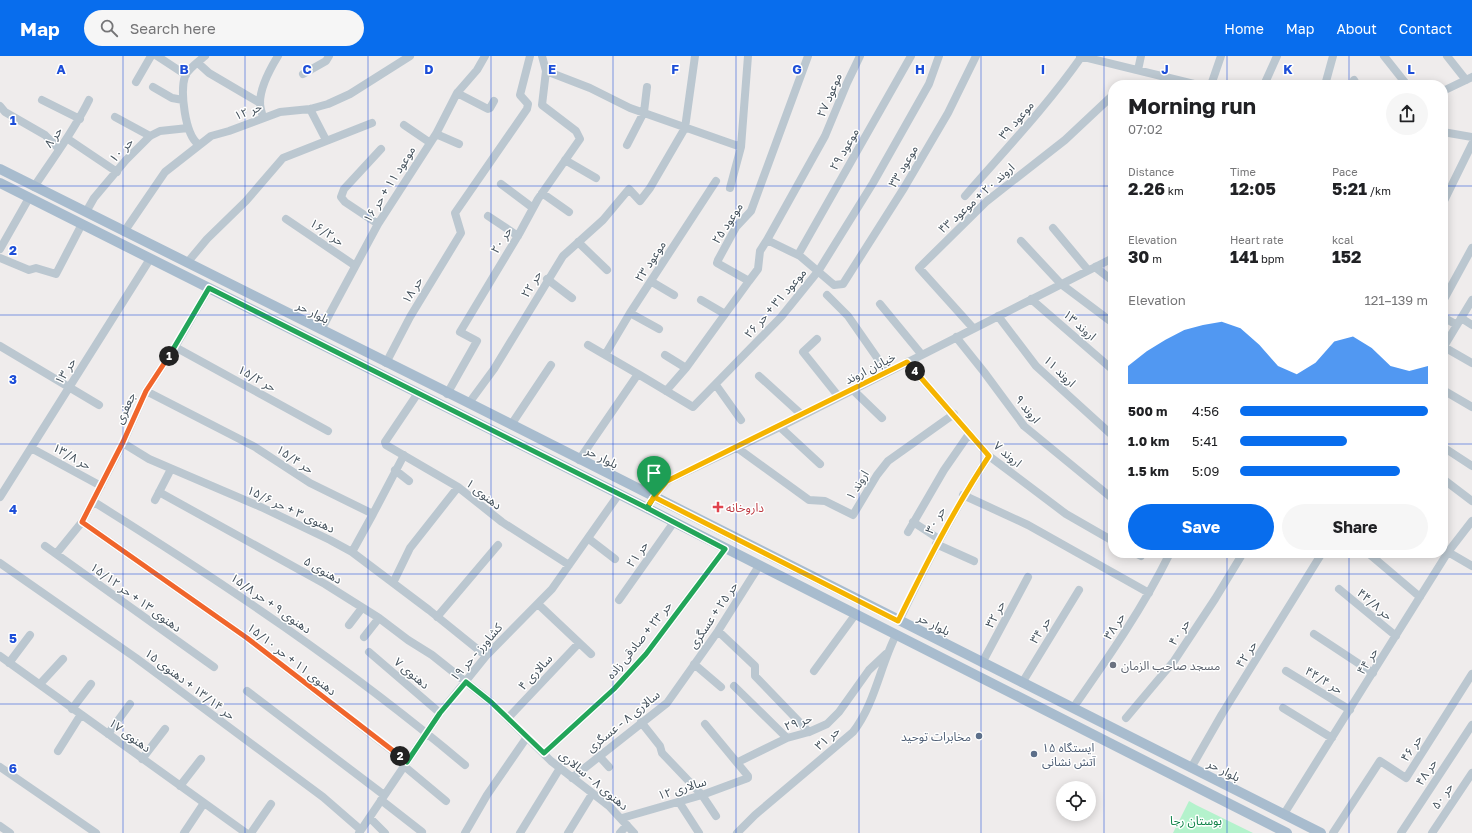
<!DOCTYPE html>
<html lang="en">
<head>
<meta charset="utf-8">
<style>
	:root { --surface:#fff; --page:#f6f6f6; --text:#202124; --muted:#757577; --accent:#086ded }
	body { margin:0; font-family:"Golos Text","Noto Sans Arabic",sans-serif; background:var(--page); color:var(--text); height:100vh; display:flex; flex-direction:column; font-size:15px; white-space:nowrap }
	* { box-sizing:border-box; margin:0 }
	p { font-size:13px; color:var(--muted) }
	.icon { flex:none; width:22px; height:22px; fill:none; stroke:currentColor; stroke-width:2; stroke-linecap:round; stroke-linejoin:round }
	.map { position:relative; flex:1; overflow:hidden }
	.sheet { position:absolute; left:1108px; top:24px; width:340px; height:478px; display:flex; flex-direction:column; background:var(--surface); border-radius:16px; box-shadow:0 2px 10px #0003 }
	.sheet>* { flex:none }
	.buttons { position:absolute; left:1056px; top:725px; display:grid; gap:8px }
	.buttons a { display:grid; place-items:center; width:40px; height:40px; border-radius:50%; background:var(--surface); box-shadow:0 2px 10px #0003; font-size:20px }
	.pin { position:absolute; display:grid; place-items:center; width:34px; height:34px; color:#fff; margin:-41px -17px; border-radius:50% 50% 50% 0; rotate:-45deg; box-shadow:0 0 4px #0007 }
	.pin .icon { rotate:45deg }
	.km { position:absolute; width:20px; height:20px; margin:-10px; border-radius:50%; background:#222; color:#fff; font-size:11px; line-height:20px; text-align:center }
	.round { display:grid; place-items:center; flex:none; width:42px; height:42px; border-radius:21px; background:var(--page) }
	.summary { display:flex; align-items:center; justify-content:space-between; height:68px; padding:0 20px }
	h1 { font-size:22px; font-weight:700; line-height:30px }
	.figures { display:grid; grid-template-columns:repeat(3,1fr); gap:6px; height:68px; padding:4px 20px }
	.figures div { display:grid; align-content:center }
	.figures b { font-size:17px; font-weight:700 }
	.figures small { font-size:11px; font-weight:400 }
	.figures p { font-size:11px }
	.chart { height:112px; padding:8px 20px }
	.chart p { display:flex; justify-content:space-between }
	.chart svg { width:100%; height:72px; margin-top:4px; fill:var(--accent); opacity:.7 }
	.primary-button { display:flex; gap:8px; margin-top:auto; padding:8px 20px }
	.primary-button a { flex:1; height:46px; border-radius:24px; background:var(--accent); color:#fff; font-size:16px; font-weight:700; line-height:46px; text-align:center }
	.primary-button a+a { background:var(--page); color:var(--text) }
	ul { padding:0 20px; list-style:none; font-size:13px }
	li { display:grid; grid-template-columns:64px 48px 1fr; align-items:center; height:30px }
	li i { height:10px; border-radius:5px; background:var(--accent) }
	header { display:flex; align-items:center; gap:24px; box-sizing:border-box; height:56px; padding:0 20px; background:var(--accent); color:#fff }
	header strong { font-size:19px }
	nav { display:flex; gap:22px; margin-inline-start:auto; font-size:14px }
	.search { width:280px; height:36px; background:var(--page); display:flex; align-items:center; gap:10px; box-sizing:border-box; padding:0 14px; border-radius:22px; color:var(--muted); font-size:15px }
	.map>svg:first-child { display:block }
	.green { fill:#b4f2cc }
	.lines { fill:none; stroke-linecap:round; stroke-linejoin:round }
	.minor { stroke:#bbc7d0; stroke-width:8 }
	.major { stroke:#a8bcce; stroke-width:10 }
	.split-1-casing { stroke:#fff; stroke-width:8 }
	.split-2-casing { stroke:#fff; stroke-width:8 }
	.split-3-casing { stroke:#fff; stroke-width:8 }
	.split-4-casing { stroke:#fff; stroke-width:8 }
	.split-5-casing { stroke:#fff; stroke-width:8 }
	.split-1 { stroke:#22a559; stroke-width:5 }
	.split-2 { stroke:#f0652b; stroke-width:5 }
	.split-3 { stroke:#22a559; stroke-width:5 }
	.split-4 { stroke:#f5b400; stroke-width:5 }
	.split-5 { stroke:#f5b400; stroke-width:5 }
	.grid { fill:none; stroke:#1d4ed8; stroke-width:1; stroke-opacity:0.55 }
	.health-dot { fill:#e0444e; stroke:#fff; stroke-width:1.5 }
	.worship-dot { fill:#6b7280; stroke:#fff; stroke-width:1.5 }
	.service-dot { fill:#5c6f8a; stroke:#fff; stroke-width:1.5 }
	.labels { text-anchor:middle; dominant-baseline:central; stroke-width:3; stroke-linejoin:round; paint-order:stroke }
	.street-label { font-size:12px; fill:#43505b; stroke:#fff }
	.health-label { font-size:12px; fill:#be3a42; stroke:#fff; text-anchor:start }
	.worship-label { font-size:12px; fill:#5b616d; stroke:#fff; text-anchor:start }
	.service-label { font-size:12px; fill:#4e5e75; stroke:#fff; text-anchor:end }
	.park-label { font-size:12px; fill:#0e8247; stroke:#fff }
	.grid-label { font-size:13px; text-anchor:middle; font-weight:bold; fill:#1d4ed8; stroke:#fff; stroke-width:3; stroke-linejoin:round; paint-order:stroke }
</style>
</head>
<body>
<header>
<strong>Map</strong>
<div class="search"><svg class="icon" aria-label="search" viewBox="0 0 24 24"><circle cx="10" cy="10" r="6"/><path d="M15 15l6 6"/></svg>Search here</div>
<nav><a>Home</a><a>Map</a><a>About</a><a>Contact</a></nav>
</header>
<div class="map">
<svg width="1472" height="777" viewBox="0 0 1472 777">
	<rect width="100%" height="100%" fill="#efecec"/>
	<path class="green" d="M1189,745L1196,749L1253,777H1173Z"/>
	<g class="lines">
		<path class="minor" d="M157,0L186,19
			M808,0L751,155L736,171L718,204L717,207L749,225L758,213L760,195L767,184L800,200L834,229L843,228L904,132L948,57L976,0
			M1080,0L1198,29
			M1384,0L1407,29
			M1447,0L1466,24
			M198,7L209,17L260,47
			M1138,14L1141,0
			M546,15L590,32L630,52L741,91
			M303,18L326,5L329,0
			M1354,24L1357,29
			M136,26L151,0
			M1211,29L1221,0
			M1264,29L1277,0
			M1325,29L1333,0
			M153,31L172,42L183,44
			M1443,35L1472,21
			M457,37L488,53L490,52L494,45
			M42,44L80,63
			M0,50L5,56L45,79L59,93
			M310,53L326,84
			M115,61L150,80
			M263,62C262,57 260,51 260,47C260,31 270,13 278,0
			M404,69L429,86
			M1443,76L1472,81
			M436,78L459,88
			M68,83L117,116
			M198,88C185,78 180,36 185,20C188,13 199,5 205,0
			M627,89L644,56L647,31
			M565,104L596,122
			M501,128L533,152
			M34,131C53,102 74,75 89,44
			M730,132L741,91L748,0
			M542,137L569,156
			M965,140C1005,94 1047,50 1082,0
			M1443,147L1472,88
			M86,156L94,142L126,104L150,80L160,75L188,72
			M488,160L518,180
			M286,163L354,209
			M378,168L345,146L341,141L344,133L381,93
			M1053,172L1088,214
			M124,176L165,116L211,80L229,75L280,56L310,53L328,48L350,38L410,0
			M767,184L825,80L847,27L860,0
			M1021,185L1061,228L1113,267
			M578,186L607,214
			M0,193L29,142
			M798,199L911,0
			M0,202L29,214L36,212L56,218L82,168
			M187,207L207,183L246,145L283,102L372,67
			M1095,211L1113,225
			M547,223L572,242
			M652,226L674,239
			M827,239L848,260L887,316
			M1031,243L1113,314
			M701,244L725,258
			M1443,245L1472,192
			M880,248L922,299
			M630,257L659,273
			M998,260L1036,310L1113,380
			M1443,261L1457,269
			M1461,262L1472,269
			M973,272L919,212L987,145L1065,84L1113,39
			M321,274L378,168L436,78L457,37L477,14L485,0
			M956,281L984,316L1024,370L1113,443
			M817,283L803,296L839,341
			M588,289L638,318
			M0,290L99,349
			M175,291L328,375
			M1444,291L1472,307
			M1443,292L1472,244
			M605,299L630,257L716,125
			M665,299L686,312
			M907,306L989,400L1066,458L1113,485
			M386,307L410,261L461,177L455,157L527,53L528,48L520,39L530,0
			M759,320L802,359
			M716,329L741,364
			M853,334L882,362
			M1443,334L1472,351
			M146,335L255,391L310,427L373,458L404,399
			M666,335L686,312L749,225
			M418,337L385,386L386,389L458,431L502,466L569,509
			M447,338L477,285L460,276L519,178L538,143L580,83L576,75L542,49L546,15L542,0
			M469,347L494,313L563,200L603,164L629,133L640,145L650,132L685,72L695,0
			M511,369L551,309
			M780,371L820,408
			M123,387L149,403L261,451L330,484L352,496L429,554L486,600
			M736,391L809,444L825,445L853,459L877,419L888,405L954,358
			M1443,391L1472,410
			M31,392L101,430
			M579,404L638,318L693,351L781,261L819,214L873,127L929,28L939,0
			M395,414L409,425
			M1443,423L1472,445
			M159,436L325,528L379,562L408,584L432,599L491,646L551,705L609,750L634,777
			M963,439L1028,469L1149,537
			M0,441L150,203
			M155,444L171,413
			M94,446C222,526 349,611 465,709
			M647,452L654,441L667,425L780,371L1113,202
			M82,466L247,582L407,706
			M913,466L939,483
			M908,476L944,414L969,378
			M589,483L615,503
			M936,488L974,505
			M45,490L214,611
			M352,496L373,458
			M1448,496L1472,510
			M1135,497L1141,500
			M1368,497L1420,541
			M56,498L82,466L123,387L146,335L175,291L209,232
			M0,507L136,602L323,741L361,774
			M393,527L410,492L458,431
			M1339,533L1396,580
			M619,544L674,466
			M538,548L591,598
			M437,561L498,489
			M899,565C926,508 954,453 989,400
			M349,569L362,552
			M718,575L755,610V620L809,676
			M1314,578L1373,617
			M364,581L379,562
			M369,596L440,657
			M0,600L246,777
			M9,607L30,579
			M982,607L1028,521
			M694,608L721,631
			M814,615L855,559
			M1286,615L1350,654
			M1022,627L1079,534
			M40,628L63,603
			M734,630L787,682
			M247,635L384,739
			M1073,652C1108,602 1143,552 1170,497
			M1283,652L1332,682
			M72,653L91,628
			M508,662L579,587
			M1126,662L1174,605L1215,543L1243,497
			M641,666L660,690L662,697L702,739L716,760
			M108,678L130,648
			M58,695L80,660
			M544,697L614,633L646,598L725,493
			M599,700L609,711
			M142,703L165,673
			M738,706L787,682L809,676L827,668L839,656L869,614L886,598
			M404,710L446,745
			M0,711L96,777
			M1191,712L1222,658L1322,497
			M572,722L667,647L718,575L759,510
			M180,730L201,703
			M381,744L422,776
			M679,746L699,777
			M1284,758L1448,496L1472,465
			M370,762L385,777
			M622,762L702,739L748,722V720L705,668
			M0,770L10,777
			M184,777L204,747
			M251,777L271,748
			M359,777L440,657L486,600L552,533L619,438
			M465,777L487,739L527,681
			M520,777L560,712
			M568,777L592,738
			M620,777L627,769
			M737,777L755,759L853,676C875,648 880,610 896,579
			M1333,777L1380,705L1406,722L1472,618
			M1401,777L1472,669
			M1432,777L1472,717"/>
		<path class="major" d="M0,113L469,347L1321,777
			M0,127L619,438L1287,777"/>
	</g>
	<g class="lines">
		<g class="split-1-casing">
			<path id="split-1" d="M169,300L209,232L647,452L654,441"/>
		</g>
		<g class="split-2-casing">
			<path id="split-2" d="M169,300L146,335L123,386L82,466L247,582L400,700"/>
		</g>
		<g class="split-3-casing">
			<path id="split-3" d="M400,700L407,706L440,657L466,626L491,646L544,697L614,633L646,598L725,493L647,452L650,447"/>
		</g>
		<g class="split-4-casing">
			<path id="split-4" d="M650,447L654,441L898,565C926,508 954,453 989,400L915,315"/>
		</g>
		<g class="split-5-casing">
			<path id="split-5" d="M654,441L667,425L907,306L915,315"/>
		</g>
		<use href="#split-1" class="split-1"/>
		<use href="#split-2" class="split-2"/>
		<use href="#split-3" class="split-3"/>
		<use href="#split-4" class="split-4"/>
		<use href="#split-5" class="split-5"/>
	</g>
	<path class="grid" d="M123,0V777M245,0V777M368,0V777M491,0V777M613,0V777M736,0V777M859,0V777M981,0V777M1104,0V777M1227,0V29M1349,0V29M0,130H1113M1443,130H1472M0,259H1113M1443,259H1472M0,388H1113M1443,388H1472M1227,497V777M1349,497V777M0,518H1472M0,648H1472"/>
	<path class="health-dot" d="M716 445h4v4h4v4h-4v4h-4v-4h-4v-4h4z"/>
	<circle class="worship-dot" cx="1113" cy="609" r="4"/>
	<g class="service-dot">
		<circle cx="979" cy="680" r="4"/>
		<circle cx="1034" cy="698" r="4"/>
	</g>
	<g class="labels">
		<g class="street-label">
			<text transform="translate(829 39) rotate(-67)">موعود ۲۷</text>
			<text transform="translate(248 55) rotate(-21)">حر ۱۲</text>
			<text transform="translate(1016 64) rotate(-49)">موعود ۳۹</text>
			<text transform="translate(53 81) rotate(-54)">حر ۸</text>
			<text transform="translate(844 93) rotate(-60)">موعود ۲۹</text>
			<text transform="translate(121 94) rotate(-47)">حر ۱۰</text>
			<text transform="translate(903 110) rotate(-60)">موعود ۳۳</text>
			<text transform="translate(389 128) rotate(-58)">موعود ۱۱ + حر ۱۶</text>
			<text transform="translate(976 142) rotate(-42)">اروند ۲۰ + موعود ۴۳</text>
			<text transform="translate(727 167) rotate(-57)">موعود ۲۵</text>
			<text transform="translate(327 176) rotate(34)">حر۱۶/۲</text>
			<text transform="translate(501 184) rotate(-58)">حر ۲۰</text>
			<text transform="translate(650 205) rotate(-57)">موعود ۲۳</text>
			<text transform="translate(531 228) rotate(-60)">حر ۲۲</text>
			<text transform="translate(412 234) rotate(-59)">حر ۱۸</text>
			<text transform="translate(775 247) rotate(-49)">موعود ۳۱ + حر ۲۶</text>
			<text transform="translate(313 256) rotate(27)">بلوار حر</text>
			<text transform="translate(1080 269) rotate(41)">اروند ۱۳</text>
			<text transform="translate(870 312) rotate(-27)">خیابان اروند</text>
			<text transform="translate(65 315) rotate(-58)">حر ۱۳</text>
			<text transform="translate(1060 315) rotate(44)">اروند ۱۱</text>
			<text transform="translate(257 322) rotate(29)">حر ۱۵/۲</text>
			<text transform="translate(125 352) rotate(-65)">جعفری</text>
			<text transform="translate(1028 353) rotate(50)">اروند ۹</text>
			<text transform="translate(1008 398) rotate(40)">اروند ۷</text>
			<text transform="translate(72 400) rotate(29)">حر ۱۳/۸</text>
			<text transform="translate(602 401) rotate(27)">بلوار حر</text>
			<text transform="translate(295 403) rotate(33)">حر ۱۵/۴</text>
			<text transform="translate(857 429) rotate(-59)">اروند ۱</text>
			<text transform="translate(484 438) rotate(38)">دهنوی ۱</text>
			<text transform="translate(291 453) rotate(25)">دهنوی ۳ + حر ۱۵/۶</text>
			<text transform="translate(935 464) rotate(-61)">حر ۳۰</text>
			<text transform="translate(637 498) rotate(-55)">حر ۲۱</text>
			<text transform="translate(323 514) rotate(30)">دهنوی ۵</text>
			<text transform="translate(136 541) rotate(36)">دهنوی ۱۳ + حر ۱۵/۱۲</text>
			<text transform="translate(271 547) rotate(35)">دهنوی ۹ + حر ۱۵/۸</text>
			<text transform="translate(1375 548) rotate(40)">حر ۴۴/۸</text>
			<text transform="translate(995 558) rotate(-62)">حر ۳۲</text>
			<text transform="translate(713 559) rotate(-56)">حر ۲۵ + عسگری</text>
			<text transform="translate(934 568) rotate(27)">بلوار حر</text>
			<text transform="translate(1114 570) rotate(-58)">حر ۳۸</text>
			<text transform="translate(1040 574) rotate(-58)">حر ۳۴</text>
			<text transform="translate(1179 576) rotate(-57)">حر ۴۰</text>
			<text transform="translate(639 584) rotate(-51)">حر ۲۳ + صادقی زاده</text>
			<text transform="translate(476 596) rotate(-49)">کشاورز - حر ۱۹</text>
			<text transform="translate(1246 598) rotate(-58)">حر ۴۲</text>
			<text transform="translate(292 603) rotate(38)">دهنوی ۱۱ + حر ۱۵/۱۰</text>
			<text transform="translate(1367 605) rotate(-58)">حر ۴۴</text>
			<text transform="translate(535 616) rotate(-47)">سالاری ۴</text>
			<text transform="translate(412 617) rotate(40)">دهنوی ۷</text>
			<text transform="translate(1324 624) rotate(31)">حر ۴۴/۴</text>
			<text transform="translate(190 628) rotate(37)">حر ۱۳/۱۴ + دهنوی ۱۵</text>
			<text transform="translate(623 665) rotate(-39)">سالاری ۸ - عسگری</text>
			<text transform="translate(798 666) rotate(-19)">حر ۲۹</text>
			<text transform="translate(130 679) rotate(36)">دهنوی ۱۷</text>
			<text transform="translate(827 682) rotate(-41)">حر ۳۱</text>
			<text transform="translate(1411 692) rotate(-57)">حر ۴۶</text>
			<text transform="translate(1224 714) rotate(27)">بلوار حر</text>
			<text transform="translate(1426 716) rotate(-57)">حر ۴۸</text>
			<text transform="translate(594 724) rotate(40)">دهنوی ۸ - سالاری</text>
			<text transform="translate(682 732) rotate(-17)">سالاری ۱۲</text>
			<text transform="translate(1442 740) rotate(-56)">حر ۵۰</text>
		</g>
		<g class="health-label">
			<text x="726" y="451">داروخانه</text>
		</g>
		<g class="worship-label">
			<text x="1121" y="609">مسجد صاحب الزمان</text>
		</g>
		<g class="service-label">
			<text x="971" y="680">مخابرات توحید</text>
			<text x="1042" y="691" text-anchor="start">ایستگاه ۱۵<tspan x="1042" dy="14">آتش نشانی</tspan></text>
		</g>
		<g class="park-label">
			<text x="1196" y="764">بوستان رجا</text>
		</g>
	</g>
	<g class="grid-label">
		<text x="61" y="18">A</text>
		<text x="184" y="18">B</text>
		<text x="307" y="18">C</text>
		<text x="429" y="18">D</text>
		<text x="552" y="18">E</text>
		<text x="675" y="18">F</text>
		<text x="797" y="18">G</text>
		<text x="920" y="18">H</text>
		<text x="1043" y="18">I</text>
		<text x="1165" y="18">J</text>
		<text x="1288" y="18">K</text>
		<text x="1411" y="18">L</text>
		<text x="13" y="69">1</text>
		<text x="13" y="199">2</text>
		<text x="13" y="328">3</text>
		<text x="13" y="458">4</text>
		<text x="13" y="587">5</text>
		<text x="13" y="717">6</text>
	</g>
</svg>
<div class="buttons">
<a><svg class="icon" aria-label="locate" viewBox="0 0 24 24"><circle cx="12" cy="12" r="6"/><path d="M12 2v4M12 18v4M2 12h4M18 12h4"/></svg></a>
</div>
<div class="pin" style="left:654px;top:441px;background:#1e9e55"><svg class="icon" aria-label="arrive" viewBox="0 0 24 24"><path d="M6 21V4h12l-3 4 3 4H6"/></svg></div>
<b class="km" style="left:169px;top:300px">1</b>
<b class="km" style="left:400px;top:700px">2</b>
<b class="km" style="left:915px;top:315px">4</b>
<section class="sheet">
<div class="summary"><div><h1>Morning run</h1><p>07:02</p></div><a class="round"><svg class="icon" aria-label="share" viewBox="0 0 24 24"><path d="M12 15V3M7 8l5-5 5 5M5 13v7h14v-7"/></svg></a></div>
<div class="figures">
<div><p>Distance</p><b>2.26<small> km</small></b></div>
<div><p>Time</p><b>12:05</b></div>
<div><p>Pace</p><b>5:21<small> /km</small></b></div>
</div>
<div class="figures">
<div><p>Elevation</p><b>30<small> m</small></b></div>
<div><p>Heart rate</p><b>141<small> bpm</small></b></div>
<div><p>kcal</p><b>152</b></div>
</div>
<div class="chart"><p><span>Elevation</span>121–139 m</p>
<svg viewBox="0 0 160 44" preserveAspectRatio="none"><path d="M0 44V33L10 24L20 17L30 11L40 8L50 6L60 10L70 20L80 33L90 38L100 31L110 18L120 15L130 22L140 33L150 36L160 33V44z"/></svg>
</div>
<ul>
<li><b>500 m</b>4:56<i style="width:100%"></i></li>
<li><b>1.0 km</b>5:41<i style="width:57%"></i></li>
<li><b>1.5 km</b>5:09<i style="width:85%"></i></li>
</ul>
<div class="primary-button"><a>Save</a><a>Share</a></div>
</section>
</div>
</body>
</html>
